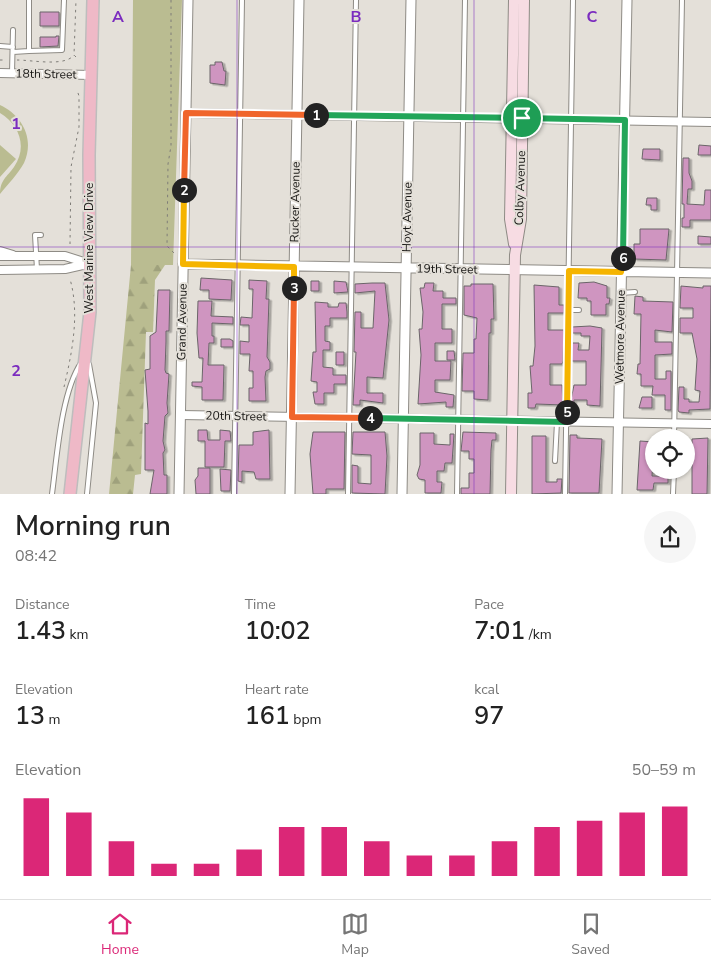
<!DOCTYPE html>
<html lang="en">
<head>
<meta charset="utf-8">
<style>
	:root { --surface:#fff; --page:#f6f6f6; --text:#222; --muted:#767676; --line:#e0e0e0; --accent:#db2777 }
	body { margin:0; font-family:"Nunito Sans",sans-serif; background:var(--page); color:var(--text); height:100vh; display:flex; flex-direction:column; font-size:19px; white-space:nowrap }
	* { box-sizing:border-box; margin:0 }
	p { font-size:16px; color:var(--muted) }
	.icon { flex:none; width:28px; height:28px; fill:none; stroke:currentColor; stroke-width:2; stroke-linecap:round; stroke-linejoin:round }
	.map { position:relative; height:494px; overflow:hidden }
	.panel { display:flex; flex-direction:column; background:var(--surface); flex:1 }
	.panel>* { flex:none }
	.buttons { position:absolute; left:645px; top:429px; display:grid; gap:10px }
	.buttons a { display:grid; place-items:center; width:50px; height:50px; border-radius:50%; background:var(--surface); box-shadow:0 1px 4px #0004; font-size:25px }
	.pin { position:absolute; display:grid; place-items:center; width:42px; height:42px; color:#fff; margin:-21px; border:2px solid #fff; border-radius:50%; box-shadow:0 1px 5px #0007 }
	.km { position:absolute; width:25px; height:25px; margin:-12px; border-radius:50%; background:#222; color:#fff; font-size:14px; line-height:25px; text-align:center }
	.round { display:grid; place-items:center; flex:none; width:52px; height:52px; border-radius:26px; background:var(--page) }
	.head { display:flex; align-items:center; justify-content:space-between; height:85px; padding:0 15px }
	h1 { font-size:28px; font-weight:600; line-height:38px }
	.metrics { display:grid; grid-template-columns:repeat(3,1fr); gap:8px; height:85px; padding:5px 15px }
	.metrics div { display:grid; align-content:center }
	.metrics b { font-size:25px; font-weight:600 }
	.metrics small { font-size:14px; font-weight:400 }
	.metrics p { font-size:14px }
	.chart { height:140px; padding:10px 15px }
	.chart p { display:flex; justify-content:space-between }
	.chart svg { width:100%; height:90px; margin-top:5px; stroke:var(--accent); stroke-width:6 }
	.dock { display:flex; justify-content:space-around; align-items:center; height:70px; border-top:1px solid var(--line); background:var(--surface); font-size:14px; color:var(--muted) }
	.dock a { display:grid; justify-items:center; gap:2px }
	.dock .on { color:var(--accent) }
	.map>svg:first-child { display:block }
	.forest { fill:url(#forest-firs) }
	.green { fill:#babc91 }
	.building { fill:#cf95c0; stroke:#6b6569; filter:url(#shadow) }
	.lines { fill:none; stroke-linecap:round; stroke-linejoin:round }
	.service-casing { stroke:#8e8b85; stroke-width:6 }
	.minor-casing { stroke:#8e8b85; stroke-width:10 }
	.tertiary-casing { stroke:#8e8b85; stroke-width:11 }
	.secondary-casing { stroke:#8e8b85; stroke-width:12 }
	.primary-casing { stroke:#bebdbd; stroke-width:14 }
	.path { stroke:#7f7d78; stroke-width:1; stroke-dasharray:2.5 4; stroke-linecap:butt }
	.service { stroke:#fff; stroke-width:4 }
	.minor { stroke:#fff; stroke-width:8 }
	.tertiary { stroke:#fff; stroke-width:9 }
	.secondary { stroke:#f7dce3; stroke-width:10 }
	.primary { stroke:#efb9c7; stroke-width:11 }
	.split-1-casing { stroke:#fff; stroke-width:10 }
	.split-2-casing { stroke:#fff; stroke-width:10 }
	.split-3-casing { stroke:#fff; stroke-width:10 }
	.split-4-casing { stroke:#fff; stroke-width:10 }
	.split-5-casing { stroke:#fff; stroke-width:10 }
	.split-6-casing { stroke:#fff; stroke-width:10 }
	.split-7-casing { stroke:#fff; stroke-width:10 }
	.split-1 { stroke:#22a559; stroke-width:6 }
	.split-2 { stroke:#f0652b; stroke-width:6 }
	.split-3 { stroke:#f5b400; stroke-width:6 }
	.split-4 { stroke:#f0652b; stroke-width:6 }
	.split-5 { stroke:#22a559; stroke-width:6 }
	.split-6 { stroke:#f5b400; stroke-width:6 }
	.split-7 { stroke:#22a559; stroke-width:6 }
	.grid { fill:none; stroke:#7b2cbf; stroke-width:1; stroke-opacity:0.55 }
	.labels { text-anchor:middle; dominant-baseline:central; stroke-width:4; stroke-linejoin:round; paint-order:stroke }
	.street-label { font-size:12px; fill:#161513; stroke:#e4e0d9 }
	.grid-label { font-size:16px; text-anchor:middle; font-weight:bold; fill:#7b2cbf; stroke:#e4e0d9; stroke-width:4; stroke-linejoin:round; paint-order:stroke }
</style>
</head>
<body>
<div class="map">
<svg width="711" height="494" viewBox="0 0 711 494">
	<defs>
		<pattern id="forest-firs" width="22" height="20" patternUnits="userSpaceOnUse" patternTransform="scale(1.25)"><rect width="22" height="20" fill="#babc91"/><path d="M5 1l3.5 6h-7zM16 11l3.5 6h-7z" fill="#9fa17c"/></pattern>
		<filter id="shadow"><feDropShadow dx="2.5" dy="1.5" stdDeviation="0" flood-color="#0004"/></filter>
	</defs>
	<rect width="100%" height="100%" fill="#e4e0d9"/>
	<path class="forest" d="M131,265H165L155,280L153,332H146L141,474L135,475L133,494H109Z"/>
	<path class="green" d="M133,0H182L173,265H131Z
		M0,105C22,115 35,139 24,163C18,174 8,184 0,194C0,180 7,177 14,167C28,147 19,124 0,113Z
		M0,145L16,159L0,177Z"/>
	<path class="building" d="M40,12H59V26H40Z
		M56,36H59L58,46L40,47V37H56Z
		M215,62H222L224,71H226L225,85L210,83V65H215Z
		M699,145L711,146V155H698Z
		M643,149H660V160L642,159Z
		M683,158H689V173L692,181V189H688L687,204L704,205L705,190H711V220H690V227H682V218H684V204H682Z
		M647,198H657V210H651V205H646Z
		M640,229H669L666,260L634,259V244H640Z
		M698,236L711,237V244H698Z
		M201,278L232,280L231,300L209,299V290H200Z
		M249,280L267,281L266,299H269L267,357L270,362V369L266,371L265,377L266,401H249V388H253V371H249L250,354H240V341L249,342V325H240L241,317L252,318L253,289H249Z
		M311,281H319V291H311Z
		M334,281L346,282L348,292L334,293Z
		M594,282L607,286V298H610L609,304H606V315H591V301H587V298H578L579,283Z
		M372,283H385L389,320L383,378L367,377V393H383V403L360,400V405H353L356,352H354L355,312H361V328H373L375,291L355,293V284Z
		M425,283H434L433,291H443V298H456V304H442V329H452V343H435V361H451L450,380H435V392L454,395L453,407H446V402L418,404L421,355L419,329H422L423,312L420,288H424Z
		M471,284H493L494,319H491V333H489L488,400L474,399V391H462L463,353H474V339H476L477,318L464,315V286H471Z
		M534,285L559,287V305H564V313H548V330H564L563,361L562,364H550V385H562L563,405L536,404L535,408H528V393H532L530,366H533L535,346Z
		M681,286L703,288V286H711L710,409L689,410V413L679,412L678,410L679,387H684V399H689V402H699L700,391L695,390L697,359L692,333H680V318H693V308H680Z
		M158,290H170L169,331H166V342L165,370L166,373L169,374L167,403L168,413L165,416L163,441L165,450L163,453L164,475H167V494H150L154,470H145V423L148,424V411L145,370L150,369V336L156,332Z
		M635,296L643,297V301L673,302L672,332L655,330V342H672V354L655,355V379H666V371H671V410H665V395H652L653,386H641V374H637L638,364H640L641,314H634Z
		M198,301H212L211,316L233,317V324L212,323V336H214V343H209L208,365H224L223,400H202V387L192,386V382H202L203,358H199L197,333Z
		M315,302L328,303V307H338L339,303H346L347,312V318H330V326H325V341L330,342V350H323V367L333,368V375H346V384H334V393H324V404H315L313,392H317V382L311,381L313,352H316Z
		M590,326L602,328L600,406L587,405V400H574V405H570L574,385H586V361H571V343H579L578,350H589L590,336H581V333H572V327Z
		M221,339H230L233,341V347H221Z
		M447,351H454L455,360H447Z
		M336,352H344V365H336Z
		M642,397H652V408H639Z
		M198,430H207L208,440H220V430L230,431L231,441H225L224,467H205V441H198Z
		M269,430L270,479H256L254,472L242,471V482L238,481L239,445H253V432Z
		M313,432H345L344,489H326V494H313L310,454Z
		M353,432H385L387,456L385,494L352,493V465L358,466V483L371,484V455L352,454Z
		M463,432L496,433V440H492L491,450L490,494H461V488H469V473H474V459H469V451H461Z
		M420,433H434V444L450,445V434H454L452,463H445L444,471H437V482H442L441,493H425V480L419,479L417,475L420,465Z
		M570,435H577V438L602,439L599,493H569Z
		M532,436H546V482H557V479H562L561,493L532,494Z
		M708,438L707,494H692V439Z
		M640,441L654,442L652,476H668V483H654L653,490H637Z
		M198,468H210V494H196L195,480L198,476Z
		M220,469L231,470L230,491H221Z"/>
	<g class="lines">
		<g class="service-casing">
			<path id="service" d="M0,46L13,47
				M29,51L62,50L64,0
				M13,52L29,51V0
				M12,73L13,30
				M37,269L35,235H41
				M621,293L635,292
				M568,310H579
				M674,438L682,0
				M555,461L557,422
				M52,494C57,457 61,393 81,363
				M87,494L96,403L89,364
				M234,494L242,0
				M348,494L356,0
				M457,494L465,0
				M565,494L573,0
				M673,494L674,470"/>
		</g>
		<g class="minor-casing">
			<path id="minor" d="M0,73L91,75
				M186,113L711,122
				M0,251L13,255
				M0,256H65L90,264
				M0,270L65,269L87,264
				M181,415L711,424"/>
		</g>
		<g class="tertiary-casing">
			<path id="tertiary" d="M183,264L711,273
				M179,494L188,0
				M290,494L299,0
				M402,494L411,0
				M617,494L627,0"/>
		</g>
		<g class="secondary-casing">
			<path id="secondary" d="M514,0L510,219L514,244
				M511,494L515,255L521,219L524,0"/>
		</g>
		<g class="primary-casing">
			<path id="primary" d="M70,494L90,312L89,155L93,0"/>
		</g>
		<path class="path" d="M171,0V146L168,164L167,246L175,254
			M76,57L74,55L76,0
			M0,60H6
			M17,60C32,60 65,67 74,55
			M70,244L71,167L79,127V96L77,90
			M64,387C72,353 80,314 70,279"/>
		<use href="#service" class="service"/>
		<use href="#minor" class="minor"/>
		<use href="#tertiary" class="tertiary"/>
		<use href="#secondary" class="secondary"/>
		<use href="#primary" class="primary"/>
	</g>
	<g class="lines">
		<g class="split-1-casing">
			<path id="split-1" d="M316,115L522,118"/>
		</g>
		<g class="split-2-casing">
			<path id="split-2" d="M184,190L186,113L316,115"/>
		</g>
		<g class="split-3-casing">
			<path id="split-3" d="M184,190L183,264L294,267V288"/>
		</g>
		<g class="split-4-casing">
			<path id="split-4" d="M294,288L292,417L370,418"/>
		</g>
		<g class="split-5-casing">
			<path id="split-5" d="M370,418L566,422L567,412"/>
		</g>
		<g class="split-6-casing">
			<path id="split-6" d="M567,412L569,271L621,272L623,258"/>
		</g>
		<g class="split-7-casing">
			<path id="split-7" d="M522,118L625,120L623,258"/>
		</g>
		<use href="#split-1" class="split-1"/>
		<use href="#split-2" class="split-2"/>
		<use href="#split-3" class="split-3"/>
		<use href="#split-4" class="split-4"/>
		<use href="#split-5" class="split-5"/>
		<use href="#split-6" class="split-6"/>
		<use href="#split-7" class="split-7"/>
	</g>
	<path class="grid" d="M237,0V494M474,0V494M0,247H711"/>
	<g class="labels">
		<g class="street-label">
			<text transform="translate(46 74) rotate(1)">18th Street</text>
			<text transform="translate(520 188) rotate(-88)">Colby Avenue</text>
			<text transform="translate(295 202) rotate(-89)">Rucker Avenue</text>
			<text transform="translate(407 217) rotate(-89)">Hoyt Avenue</text>
			<text transform="translate(89 248) rotate(-90)">West Marine View Drive</text>
			<text transform="translate(447 269) rotate(1)">19th Street</text>
			<text transform="translate(182 322) rotate(-89)">Grand Avenue</text>
			<text transform="translate(620 337) rotate(-89)">Wetmore Avenue</text>
			<text transform="translate(236 416) rotate(1)">20th Street</text>
		</g>
	</g>
	<g class="grid-label">
		<text x="118" y="22">A</text>
		<text x="356" y="22">B</text>
		<text x="592" y="22">C</text>
		<text x="16" y="129">1</text>
		<text x="16" y="376">2</text>
	</g>
</svg>
<div class="buttons">
<a><svg class="icon" aria-label="locate" viewBox="0 0 24 24"><circle cx="12" cy="12" r="6"/><path d="M12 2v4M12 18v4M2 12h4M18 12h4"/></svg></a>
</div>
<div class="pin" style="left:522px;top:118px;background:#1e9e55"><svg class="icon" aria-label="arrive" viewBox="0 0 24 24"><path d="M6 21V4h12l-3 4 3 4H6"/></svg></div>
<b class="km" style="left:316px;top:115px">1</b>
<b class="km" style="left:184px;top:190px">2</b>
<b class="km" style="left:294px;top:288px">3</b>
<b class="km" style="left:370px;top:418px">4</b>
<b class="km" style="left:567px;top:412px">5</b>
<b class="km" style="left:623px;top:258px">6</b>
</div>
<section class="panel">
<div class="head"><div><h1>Morning run</h1><p>08:42</p></div><a class="round"><svg class="icon" aria-label="share" viewBox="0 0 24 24"><path d="M12 15V3M7 8l5-5 5 5M5 13v7h14v-7"/></svg></a></div>
<div class="metrics">
<div><p>Distance</p><b>1.43<small> km</small></b></div>
<div><p>Time</p><b>10:02</b></div>
<div><p>Pace</p><b>7:01<small> /km</small></b></div>
</div>
<div class="metrics">
<div><p>Elevation</p><b>13<small> m</small></b></div>
<div><p>Heart rate</p><b>161<small> bpm</small></b></div>
<div><p>kcal</p><b>97</b></div>
</div>
<div class="chart"><p><span>Elevation</span>50–59 m</p>
<svg viewBox="0 0 160 44" preserveAspectRatio="none"><path d="M5 44V6M15 44V13M25 44V27M35 44V38M45 44V38M55 44V31M65 44V20M75 44V20M85 44V27M95 44V34M105 44V34M115 44V27M125 44V20M135 44V17M145 44V13M155 44V10"/></svg>
</div>
</section>
<nav class="dock">
<a class="on"><svg class="icon" aria-label="home" viewBox="0 0 24 24"><path d="M3 11l9-7 9 7M6 9v11h12V9"/></svg>Home</a>
<a><svg class="icon" aria-label="map" viewBox="0 0 24 24"><path d="M3 6l6-2 6 2 6-2v14l-6 2-6-2-6 2zM9 4v14M15 6v14"/></svg>Map</a>
<a><svg class="icon" aria-label="saved" viewBox="0 0 24 24"><path d="M7 4h10v16l-5-4-5 4z"/></svg>Saved</a>
</nav>
</body>
</html>
